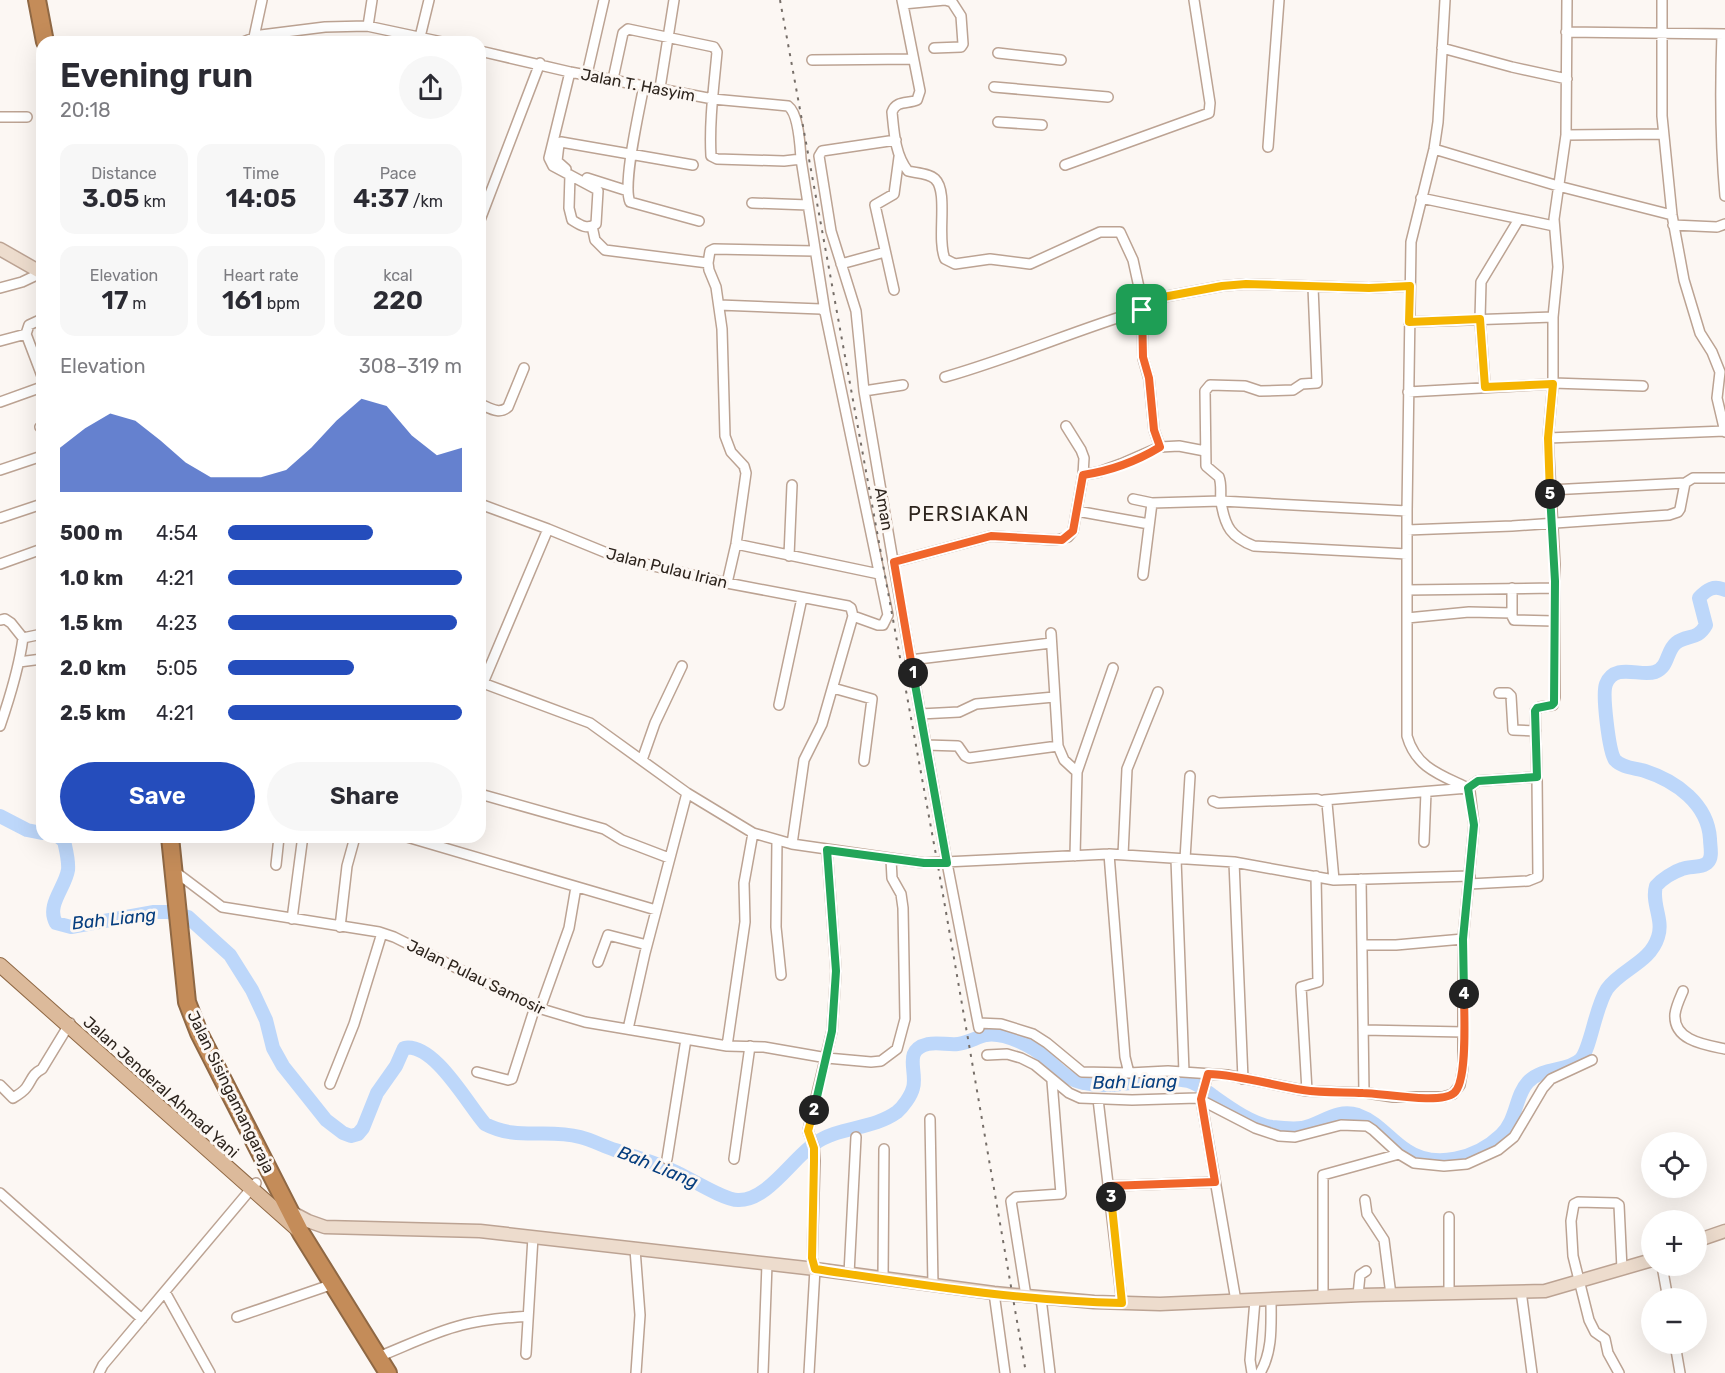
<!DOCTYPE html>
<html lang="en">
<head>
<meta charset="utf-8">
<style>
	:root { --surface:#fff; --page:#f7f7f7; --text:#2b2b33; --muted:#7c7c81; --accent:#254dbc }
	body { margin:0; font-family:Rubik,sans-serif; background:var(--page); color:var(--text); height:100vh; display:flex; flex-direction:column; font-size:22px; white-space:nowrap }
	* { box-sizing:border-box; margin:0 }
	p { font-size:20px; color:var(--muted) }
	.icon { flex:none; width:33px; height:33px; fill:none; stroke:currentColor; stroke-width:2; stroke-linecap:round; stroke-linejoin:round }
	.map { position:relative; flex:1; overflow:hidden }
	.side { position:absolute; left:36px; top:36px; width:450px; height:807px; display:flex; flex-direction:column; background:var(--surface); border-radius:18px; box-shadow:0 6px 24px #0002 }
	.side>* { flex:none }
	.fabs { position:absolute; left:1641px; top:1132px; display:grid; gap:12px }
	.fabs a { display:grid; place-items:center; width:66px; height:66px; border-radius:50%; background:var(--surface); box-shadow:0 6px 24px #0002; font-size:30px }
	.pin { position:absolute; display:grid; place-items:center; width:51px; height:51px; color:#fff; margin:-26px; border-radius:12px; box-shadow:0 3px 9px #0006 }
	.km { position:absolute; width:30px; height:30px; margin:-15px; border-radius:50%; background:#222; color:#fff; font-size:16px; line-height:30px; text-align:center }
	.round { display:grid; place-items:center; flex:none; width:63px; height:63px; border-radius:32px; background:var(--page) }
	.summary { display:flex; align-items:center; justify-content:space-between; height:102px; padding:0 24px }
	h1 { font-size:33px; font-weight:600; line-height:45px }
	.metrics { display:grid; grid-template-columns:repeat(3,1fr); gap:9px; height:102px; padding:6px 24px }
	.metrics div { display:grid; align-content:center; border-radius:15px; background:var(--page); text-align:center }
	.metrics b { font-size:26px; font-weight:600 }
	.metrics small { font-size:16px; font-weight:400 }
	.metrics p { font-size:16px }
	.chart { height:168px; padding:12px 24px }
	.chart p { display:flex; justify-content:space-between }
	.chart svg { width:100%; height:108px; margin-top:6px; fill:var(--accent); opacity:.7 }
	.cta { display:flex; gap:12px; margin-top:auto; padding:12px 24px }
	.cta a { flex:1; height:69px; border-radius:36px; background:var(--accent); color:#fff; font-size:24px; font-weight:600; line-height:69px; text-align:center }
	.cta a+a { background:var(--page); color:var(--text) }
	ul { padding:0 24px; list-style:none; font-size:20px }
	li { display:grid; grid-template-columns:96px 72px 1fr; align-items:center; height:45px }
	li i { height:15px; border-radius:8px; background:var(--accent) }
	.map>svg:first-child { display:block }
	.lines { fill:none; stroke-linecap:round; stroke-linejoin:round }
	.river { stroke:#bdd7fa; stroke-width:14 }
	.street-casing { stroke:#bca393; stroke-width:12 }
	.secondary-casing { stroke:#bca393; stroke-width:15 }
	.primary-casing { stroke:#8f6844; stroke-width:16 }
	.highway-casing { stroke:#8f6844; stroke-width:20 }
	.street { stroke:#fff; stroke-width:9 }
	.secondary { stroke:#eddccd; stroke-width:12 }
	.primary { stroke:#dcba9b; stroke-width:14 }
	.highway { stroke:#c48c59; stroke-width:16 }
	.rail { stroke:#766e68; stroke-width:2; stroke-dasharray:3 6; stroke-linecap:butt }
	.split-1-casing { stroke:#fff; stroke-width:12 }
	.split-2-casing { stroke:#fff; stroke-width:12 }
	.split-3-casing { stroke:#fff; stroke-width:12 }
	.split-4-casing { stroke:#fff; stroke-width:12 }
	.split-5-casing { stroke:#fff; stroke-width:12 }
	.split-6-casing { stroke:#fff; stroke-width:12 }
	.split-1 { stroke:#f0652b; stroke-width:8 }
	.split-2 { stroke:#22a559; stroke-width:8 }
	.split-3 { stroke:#f5b400; stroke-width:8 }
	.split-4 { stroke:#f0652b; stroke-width:8 }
	.split-5 { stroke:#22a559; stroke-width:8 }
	.split-6 { stroke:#f5b400; stroke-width:8 }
	.labels { text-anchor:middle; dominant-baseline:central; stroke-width:6; stroke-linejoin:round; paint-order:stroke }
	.street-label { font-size:16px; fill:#2d241d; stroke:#fcf7f3 }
	.water-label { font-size:18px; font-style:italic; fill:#063e7f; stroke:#fcf7f3 }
	.quarter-label { font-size:20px; letter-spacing:1.5px; fill:#2d241d; stroke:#fcf7f3 }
</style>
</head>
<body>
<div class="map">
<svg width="1725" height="1373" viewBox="0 0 1725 1373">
	<rect width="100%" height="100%" fill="#fcf7f3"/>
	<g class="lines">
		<path class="river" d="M0,816L27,830L42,833
			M59,837L64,841C66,850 69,861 68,870C65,888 46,905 56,923L71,927L154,912H168L188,917L230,955L252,990L266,1020L273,1048L283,1066L326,1120L343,1133L351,1136L358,1134L363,1128L377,1093L396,1066L404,1048C434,1042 468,1105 485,1124C517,1141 547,1128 580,1137C592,1140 603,1146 615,1150C636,1157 658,1163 678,1173C693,1180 724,1200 738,1200C767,1201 792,1159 814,1144C839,1126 872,1130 897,1112C903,1107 911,1096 913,1088C918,1072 902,1050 928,1044C938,1042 948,1045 958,1044C968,1043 977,1037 986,1035C1005,1032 1034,1047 1047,1059C1059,1070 1068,1080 1084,1083C1118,1091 1154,1073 1188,1081C1197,1083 1205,1090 1213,1096C1230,1108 1252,1124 1272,1127C1281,1128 1293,1129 1302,1128C1322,1124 1336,1108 1358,1115C1378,1122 1389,1139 1406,1150C1435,1170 1477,1158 1501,1135C1517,1120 1515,1096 1528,1082C1543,1066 1569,1072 1581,1059C1591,1047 1595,1008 1607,989C1621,969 1650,963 1658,937C1664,920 1651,903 1656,886C1662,879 1673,872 1682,869C1690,866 1703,868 1708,862C1713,857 1710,846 1710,839C1708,804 1676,781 1645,771C1636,768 1622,768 1615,760C1609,752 1602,694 1606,684C1615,662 1640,677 1655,672C1669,667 1666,651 1676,643C1687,634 1697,641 1706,625L1699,598C1707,589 1714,585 1725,590"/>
		<g class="street-casing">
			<path id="street" d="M902,0L920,91L917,100C908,104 896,100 892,112C894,132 895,155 908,171C915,173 929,173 935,179C949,192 936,239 945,259L955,264L990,259L1030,264L1100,232H1120L1133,260L1142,301L1143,358L1149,379L1154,430L1160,447
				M1662,0V116L1672,215L1684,280L1700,333L1712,352L1720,372L1717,398L1725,432
				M903,4L945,0L952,2L961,16L963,44L961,47L934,48
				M368,26L372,0
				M1566,32L1725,34
				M1722,34C1720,89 1720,141 1725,196
				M254,37L262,0
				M420,37L429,0
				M243,42L261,35L325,27L367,26L442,42
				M1442,48L1512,67L1567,79
				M480,51L570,72L713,99L788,106C799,114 800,146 801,159L784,161L717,159L711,156C709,121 714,86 717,52L714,47L628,29L623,33L613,79
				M998,53L1061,60
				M812,60L913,59
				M587,74L604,0
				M644,85C640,108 622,184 630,202L699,221
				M994,87L1108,97
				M660,88L674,0
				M0,117H27
				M998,122L1042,125
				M1566,135L1663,134
				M896,140L822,151L819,156L831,231L856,311L864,391L892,555L947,863L979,1028
				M1268,147L1279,0
				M1434,149L1558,186L1672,215
				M801,159L825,312
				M1065,165L1209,113L1210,103L1194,0
				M566,169L557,161L559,144L561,142L693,165
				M570,175L569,208L572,220C580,225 587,230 596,224L598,191L596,189L553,166L549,158L570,72
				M587,178L628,191
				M1421,198L1554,226
				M752,203L808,205
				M480,220L540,63
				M1673,225L1717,227L1725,224
				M592,226L595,240L605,250L708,263
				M841,264L885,252
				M1313,287L1317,383L1302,384L1293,390L1260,391L1245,386L1210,385L1205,391L1206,466L1219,477C1222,485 1220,493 1221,502C1225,527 1231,537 1254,546L1407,554
				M0,288L22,282L41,273
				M894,290L875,205L894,194L899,157
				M1142,301L1222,286L1246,284L1369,288L1410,286
				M719,305L821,309L825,312L888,615L883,625H878L853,616
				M1409,322L1553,317
				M26,334L29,325L42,319
				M0,341L26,334L42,376
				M945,377C1012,358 1076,330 1142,310
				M1553,383L1643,386
				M1485,386L1480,319L1481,282L1519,219
				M864,391L903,385
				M1408,392L1553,384
				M0,402L42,387
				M480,404C490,408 499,415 508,407L524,368
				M40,427L42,426
				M1548,438L1725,431
				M0,470L42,456
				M1083,475L1099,472L1121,464L1160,447L1179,446L1205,451
				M1550,490L1685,483
				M1133,499L1152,503L1221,501L1407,511
				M480,504L548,529L619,558L727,583L848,606L851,608L853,616
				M1077,511L1149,524
				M0,518L42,504
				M1407,530L1512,526L1669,515L1678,512L1680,509L1685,483L1693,478H1725
				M736,544L879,574
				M789,556L792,485
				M894,562L991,536L1057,540L1068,537L1073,531L1083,475L1084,458L1081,450L1066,426
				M0,564L42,549
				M1143,575L1152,503
				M727,583L736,544L746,473L744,466L731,452L725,436L722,329L716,287L709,270L708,263L710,251L714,249L815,251
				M1512,588V616L1514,620L1554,621
				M1407,590L1555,588
				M1407,618L1469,612L1512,613
				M0,620L5,619L11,623L23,638
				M1051,633L1058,746L1064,760L1077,772
				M910,660L1051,643
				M19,662L42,659
				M480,682L590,723L687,793L753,833L792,844L924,863L1109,854L1234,862L1334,880L1470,876
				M483,683L548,529
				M833,688L872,699L864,761
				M1499,693H1508L1511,696L1513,730L1536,731
				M779,705L802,598
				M920,714L959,712L976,704L1054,697
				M0,726C10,697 19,668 23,638L42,634
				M926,745L958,746L965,756L969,758L1058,746
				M642,760L655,723L682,666
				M480,794L604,829L622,840L669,858
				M1324,800L1468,788L1478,781L1537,777L1535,711L1540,707L1553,705L1555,697V565L1548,438L1553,384V317L1558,267L1554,219L1566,135L1567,0
				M1213,801L1218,803L1317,799L1327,803L1334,880
				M407,837L656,910
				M777,840L776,927L781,975
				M1424,842L1426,792
				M792,844L804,760L822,724L853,616
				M1109,854L1125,1057L1129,1073L1168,1071L1227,1075L1307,1091L1367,1093L1393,1097H1443L1453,1094L1460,1085L1463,1067V939L1474,825L1470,792L1468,788C1441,775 1416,768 1407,736V511L1411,242L1434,149L1438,122L1445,0
				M1123,855L1127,769L1158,692
				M1075,856L1077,772L1113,668
				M1176,859L1184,1072
				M1185,859L1190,776
				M1234,862L1243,1079
				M276,865L279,837
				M173,870L222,907L379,932L394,937L535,1007L585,1022L727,1046L764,1047L827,1058L871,1062L881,1061L897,1049L905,1019L903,908L901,894L892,878L891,859
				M1361,879L1364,1093
				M1469,884L1528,881L1538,877L1537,777
				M292,919L302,843
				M340,927L347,866L355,837
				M1362,945H1396L1463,939
				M598,962L608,935L647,945
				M1683,991C1680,998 1676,1006 1675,1014C1673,1041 1706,1045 1725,1049
				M540,1009L569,928L576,887
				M978,1023L1001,1024L1033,1034L1047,1043L1082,1072L1129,1073
				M628,1029L645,953L687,793
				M1363,1030L1464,1032
				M727,1046L745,922L744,883L753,833
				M987,1055L1007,1054L1021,1058L1035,1065L1069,1093L1080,1098L1132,1100L1197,1098L1255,1128L1279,1136L1295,1137L1341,1125L1367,1126L1373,1130L1399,1154L1414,1163L1444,1166L1467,1164L1498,1150L1514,1137L1543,1088L1551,1079L1592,1060
				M477,1072L508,1080L512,1079L535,1007
				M1208,1074L1201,1099L1236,1301
				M330,1084L354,1024L382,933
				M0,1085L13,1098C18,1095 23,1092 26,1088C32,1080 32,1074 42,1069L70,1023
				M1307,1091L1301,987L1318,982L1316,876
				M1098,1099L1122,1303
				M930,1119L933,1285
				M667,1159L686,1039
				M734,1159L750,1046
				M1109,1186L1215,1182
				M0,1193L142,1319
				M1365,1200L1367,1214L1384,1240L1391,1295
				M1449,1217V1294
				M635,1249L640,1315L636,1373
				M1662,1266L1668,1299
				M849,1274L856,1137
				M883,1279L884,1149
				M1521,1291L1532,1373
				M165,1292L210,1373
				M994,1293L1005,1373
				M1358,1295L1360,1275L1366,1271
				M1026,1296L1011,1201L1016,1197L1061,1194L1052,1081
				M1323,1297V1175L1399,1154
				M1041,1298L1050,1373
				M237,1317L333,1284
				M1675,1344L1680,1373
				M526,1354L533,1237
				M378,1357C406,1346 434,1332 462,1325C484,1319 506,1318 528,1316
				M99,1373L103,1365L256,1183
				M763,1373L767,1264
				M809,1373L815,1269L812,1258L815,1161L814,1147L808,1131L832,1031L836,971L827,850
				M1252,1373L1250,1360L1255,1300
				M1260,1373C1273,1351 1271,1325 1271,1300
				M1619,1373L1608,1353L1605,1339L1595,1332L1589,1320L1573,1256L1571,1221L1574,1204L1578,1202L1616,1203L1619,1205L1622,1269"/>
		</g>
		<g class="secondary-casing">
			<path id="secondary" d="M0,249L42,273
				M291,1212L308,1221L325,1227L480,1231L815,1269L994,1293L1094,1302L1160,1304L1362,1295L1545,1291L1652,1260
				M1696,1241L1725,1231"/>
		</g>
		<g class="primary-casing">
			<path id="primary" d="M0,965L297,1229"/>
		</g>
		<g class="highway-casing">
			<path id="highway" d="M37,0L45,42
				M170,837L187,1002L199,1033L301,1233L388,1373"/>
		</g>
		<use href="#street" class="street"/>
		<use href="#secondary" class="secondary"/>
		<use href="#primary" class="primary"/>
		<use href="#highway" class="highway"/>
		<path class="rail" d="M780,0L938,866L1026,1373"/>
	</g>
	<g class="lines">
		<g class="split-1-casing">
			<path id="split-1" d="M913,673L894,562L991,536L1062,540L1073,531L1083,475C1109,471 1137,461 1160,447L1154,430L1149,378L1143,357L1142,310"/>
		</g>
		<g class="split-2-casing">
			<path id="split-2" d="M814,1110L832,1031L836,971L827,850L924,863H947L913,673"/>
		</g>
		<g class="split-3-casing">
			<path id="split-3" d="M814,1110L808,1131L814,1148V1161L812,1258L815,1269C916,1284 1019,1301 1122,1303L1111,1197"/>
		</g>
		<g class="split-4-casing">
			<path id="split-4" d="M1111,1197L1109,1186L1215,1182L1201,1099L1208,1074C1240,1075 1271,1085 1303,1090C1323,1093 1343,1092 1363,1093C1382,1093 1440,1105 1454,1093C1468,1082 1464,1013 1464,994"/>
		</g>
		<g class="split-5-casing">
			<path id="split-5" d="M1464,994L1463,939L1474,825L1468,788L1478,781L1537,777L1535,711L1537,708L1552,705L1554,703L1555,581L1550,494"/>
		</g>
		<g class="split-6-casing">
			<path id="split-6" d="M1142,310V301L1222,286L1246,284L1369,288L1410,286L1409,322L1480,319L1485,387L1553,384L1548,438L1550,494"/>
		</g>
		<use href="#split-1" class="split-1"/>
		<use href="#split-2" class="split-2"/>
		<use href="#split-3" class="split-3"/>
		<use href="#split-4" class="split-4"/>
		<use href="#split-5" class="split-5"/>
		<use href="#split-6" class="split-6"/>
	</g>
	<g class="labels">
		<g class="street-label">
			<text transform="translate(638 85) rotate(11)">Jalan T. Hasyim</text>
			<text transform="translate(884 509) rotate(80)">Aman</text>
			<text transform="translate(667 568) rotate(14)">Jalan Pulau Irian</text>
			<text transform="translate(476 977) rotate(26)">Jalan Pulau Samosir</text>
			<text transform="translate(161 1087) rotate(42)">Jalan Jenderal Ahmad Yani</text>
			<text transform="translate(231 1092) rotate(64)">Jalan Sisingamangaraja</text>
		</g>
		<g class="water-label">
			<text transform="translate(114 919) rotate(-6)">Bah Liang</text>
			<text transform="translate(1135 1082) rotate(-1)">Bah Liang</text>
			<text transform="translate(658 1167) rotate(22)">Bah Liang</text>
		</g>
		<g class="quarter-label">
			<text x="969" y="514">PERSIAKAN</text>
		</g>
	</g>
</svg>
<div class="fabs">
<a><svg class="icon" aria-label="locate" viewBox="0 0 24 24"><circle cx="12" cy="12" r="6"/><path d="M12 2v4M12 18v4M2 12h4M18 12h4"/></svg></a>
<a>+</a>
<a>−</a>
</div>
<div class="pin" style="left:1142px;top:310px;background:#1e9e55"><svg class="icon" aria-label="arrive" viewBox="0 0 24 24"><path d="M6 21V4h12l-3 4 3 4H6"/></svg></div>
<b class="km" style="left:913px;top:673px">1</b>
<b class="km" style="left:814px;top:1110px">2</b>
<b class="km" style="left:1111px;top:1197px">3</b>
<b class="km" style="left:1464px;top:994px">4</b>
<b class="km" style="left:1550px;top:494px">5</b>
<section class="side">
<div class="summary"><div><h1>Evening run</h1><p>20:18</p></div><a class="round"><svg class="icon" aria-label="share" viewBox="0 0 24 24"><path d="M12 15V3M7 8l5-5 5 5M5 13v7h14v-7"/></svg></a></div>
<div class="metrics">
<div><p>Distance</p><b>3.05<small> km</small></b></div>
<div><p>Time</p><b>14:05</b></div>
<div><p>Pace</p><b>4:37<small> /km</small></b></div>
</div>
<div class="metrics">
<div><p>Elevation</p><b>17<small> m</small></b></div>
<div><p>Heart rate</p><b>161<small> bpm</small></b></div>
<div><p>kcal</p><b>220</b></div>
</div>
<div class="chart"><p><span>Elevation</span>308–319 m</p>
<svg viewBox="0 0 160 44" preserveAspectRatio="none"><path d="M0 44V26L10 18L20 12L30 15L40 23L50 32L60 38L70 38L80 38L90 35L100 26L110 15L120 6L130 9L140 21L150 29L160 26V44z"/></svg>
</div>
<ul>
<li><b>500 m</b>4:54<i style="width:62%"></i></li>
<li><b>1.0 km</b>4:21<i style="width:100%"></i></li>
<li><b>1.5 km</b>4:23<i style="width:98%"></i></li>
<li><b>2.0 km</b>5:05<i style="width:54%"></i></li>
<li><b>2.5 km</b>4:21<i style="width:100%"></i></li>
</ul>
<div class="cta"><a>Save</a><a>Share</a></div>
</section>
</div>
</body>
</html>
